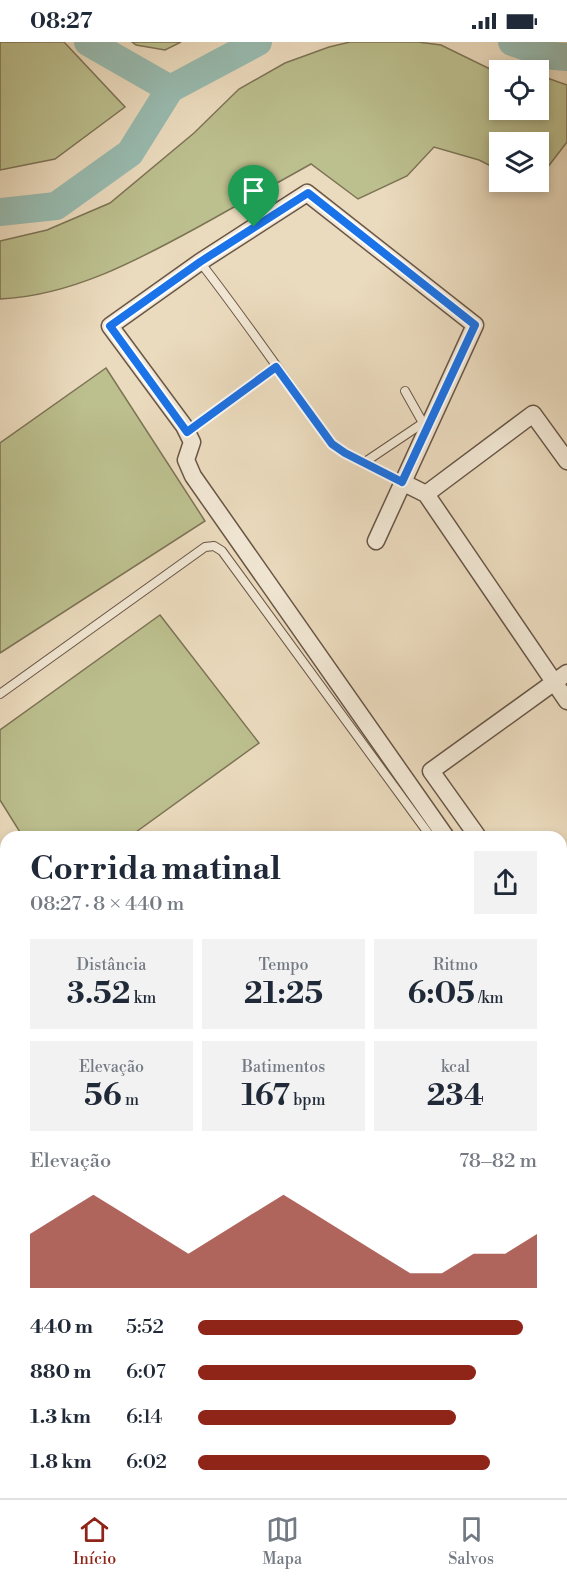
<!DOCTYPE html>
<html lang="pt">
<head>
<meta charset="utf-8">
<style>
	:root { --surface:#fff; --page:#f2f2f3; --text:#1f2937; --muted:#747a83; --line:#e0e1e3; --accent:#8f2418 }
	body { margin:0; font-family:"Libre Bodoni",serif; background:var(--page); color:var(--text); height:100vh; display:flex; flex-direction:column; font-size:22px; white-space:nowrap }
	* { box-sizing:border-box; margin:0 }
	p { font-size:20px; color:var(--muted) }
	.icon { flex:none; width:33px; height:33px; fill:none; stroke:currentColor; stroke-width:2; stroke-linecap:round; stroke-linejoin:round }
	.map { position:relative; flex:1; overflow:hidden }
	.side { position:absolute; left:0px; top:789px; width:567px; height:668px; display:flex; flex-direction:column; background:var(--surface); border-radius:18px 18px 0 0; box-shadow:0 3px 9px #0003 }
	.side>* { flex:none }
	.buttons { position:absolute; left:489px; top:18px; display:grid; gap:12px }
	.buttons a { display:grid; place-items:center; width:60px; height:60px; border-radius:0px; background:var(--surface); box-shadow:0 3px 9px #0003; font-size:30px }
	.pin { position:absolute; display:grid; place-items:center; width:51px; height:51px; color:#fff; margin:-62px -26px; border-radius:50% 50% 50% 0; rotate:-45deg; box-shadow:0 0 6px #0007 }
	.pin .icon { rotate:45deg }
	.round { display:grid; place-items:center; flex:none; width:63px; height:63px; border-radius:0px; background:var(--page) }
	.head { display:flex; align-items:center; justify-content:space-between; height:102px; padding:0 30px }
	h1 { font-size:33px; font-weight:700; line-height:45px }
	.metrics { display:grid; grid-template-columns:repeat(3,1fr); gap:9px; height:102px; padding:6px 30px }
	.metrics div { display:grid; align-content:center; border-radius:0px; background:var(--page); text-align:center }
	.metrics b { font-size:30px; font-weight:700 }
	.metrics small { font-size:16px; font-weight:400 }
	.metrics p { font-size:16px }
	.chart { height:168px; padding:12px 30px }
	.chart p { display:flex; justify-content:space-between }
	.chart svg { width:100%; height:108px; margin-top:6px; fill:var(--accent); opacity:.7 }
	ul { padding:0 30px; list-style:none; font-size:20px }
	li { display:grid; grid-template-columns:96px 72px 1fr; align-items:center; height:45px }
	li i { height:15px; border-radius:8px; background:var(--accent) }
	.status { display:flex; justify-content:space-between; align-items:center; height:42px; padding:0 30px; background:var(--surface); direction:ltr }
	.status svg { height:16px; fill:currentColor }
	.tab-bar { display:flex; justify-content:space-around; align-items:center; height:84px; border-top:2px solid var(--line); background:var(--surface); font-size:16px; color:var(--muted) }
	.tab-bar a { display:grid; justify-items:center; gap:3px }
	.tab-bar .active { color:var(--accent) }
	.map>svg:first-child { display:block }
	.green { fill:#bcbf8e; stroke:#7d7456; stroke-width:1.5 }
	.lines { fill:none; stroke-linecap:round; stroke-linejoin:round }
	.river { stroke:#98bbb0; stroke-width:28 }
	.service-casing { stroke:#695647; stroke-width:10 }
	.minor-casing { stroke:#695647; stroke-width:19 }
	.primary-casing { stroke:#3e291f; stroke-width:28 }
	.service { stroke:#f2e8d5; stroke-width:8 }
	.minor { stroke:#f2e8d5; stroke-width:16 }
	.primary { stroke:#e6be7f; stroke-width:26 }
	.route-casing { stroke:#fff; stroke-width:12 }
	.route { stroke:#1a73e8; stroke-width:8 }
</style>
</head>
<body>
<div class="status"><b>08:27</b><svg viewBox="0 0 49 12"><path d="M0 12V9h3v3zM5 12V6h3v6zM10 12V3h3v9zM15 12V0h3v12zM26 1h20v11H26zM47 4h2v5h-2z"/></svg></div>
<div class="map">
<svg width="567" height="1456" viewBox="0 0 567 1456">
	<rect width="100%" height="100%" fill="#ebdbbe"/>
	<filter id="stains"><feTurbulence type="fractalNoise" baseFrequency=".00333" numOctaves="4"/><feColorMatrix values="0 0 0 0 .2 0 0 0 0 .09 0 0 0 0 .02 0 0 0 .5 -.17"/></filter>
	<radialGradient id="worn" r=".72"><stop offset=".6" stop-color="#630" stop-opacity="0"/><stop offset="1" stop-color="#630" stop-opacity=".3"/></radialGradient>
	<path class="green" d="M0,0H64L125,65L55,117L0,128Z
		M132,0H181L165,8L136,3Z
		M350,0H418L441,3L490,27L513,28H500V68H538L539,33L567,43V100L547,126L539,129L538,100H500L499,128L479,118L434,105L407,134L358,157L311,122C274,143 237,163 200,184C138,218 71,254 0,257V199L47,188L110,161L194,91L239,47L285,21L329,5Z
		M106,326L205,479L0,611V401Z
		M160,573L259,701L129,795H23L0,758V688Z"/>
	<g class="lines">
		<path class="river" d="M88,0L170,47L258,0
			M512,0L554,14L567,15
			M0,170L56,164L130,111L170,47"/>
		<g class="service-casing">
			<path id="service" d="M200,220C246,279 288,341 332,402L345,411L402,440
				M405,349L423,381
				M187,390L276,325
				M365,420L429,377
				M0,652L205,505L214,504L222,509L431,795
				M0,1002L6,996
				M561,1025L567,1034
				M0,1188L6,1193"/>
		</g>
		<g class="minor-casing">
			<path id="minor" d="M402,440L426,452L567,659
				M426,452L533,372L567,419
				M376,499L475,283L307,151L200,220L110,284L184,384L192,400L186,418L193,434L446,795
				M478,795L431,729L567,631
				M561,911L567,919
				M561,960L567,969
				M561,1191L567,1200
				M561,1327L567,1323
				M94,1450L98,1456
				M346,1450L350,1456
				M537,1450L540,1456
				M376,1456L384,1450"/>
		</g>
		<g class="primary-casing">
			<path id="primary" d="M561,1045L567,1041
				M561,1069L567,1064
				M0,1429L6,1425
				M11,1456L18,1450"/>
		</g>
		<use href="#service" class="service"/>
		<use href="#minor" class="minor"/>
		<use href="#primary" class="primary"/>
	</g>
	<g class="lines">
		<g class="route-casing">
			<path id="route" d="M308,151L475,283L402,440L345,411L332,402L276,325L187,390L110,284L200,220Z"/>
		</g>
		<use href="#route" class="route"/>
	</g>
	<rect width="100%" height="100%" filter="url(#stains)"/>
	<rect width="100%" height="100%" fill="url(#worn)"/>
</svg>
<div class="buttons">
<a><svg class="icon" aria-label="locate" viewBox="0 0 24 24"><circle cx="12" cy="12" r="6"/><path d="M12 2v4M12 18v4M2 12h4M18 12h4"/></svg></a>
<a><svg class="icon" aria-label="layers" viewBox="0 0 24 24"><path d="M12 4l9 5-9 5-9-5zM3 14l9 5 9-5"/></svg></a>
</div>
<div class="pin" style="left:254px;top:185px;background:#1e9e55"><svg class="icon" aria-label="arrive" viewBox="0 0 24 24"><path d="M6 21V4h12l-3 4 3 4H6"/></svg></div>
<section class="side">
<div class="head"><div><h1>Corrida matinal</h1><p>08:27 · 8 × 440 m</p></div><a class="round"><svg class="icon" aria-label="share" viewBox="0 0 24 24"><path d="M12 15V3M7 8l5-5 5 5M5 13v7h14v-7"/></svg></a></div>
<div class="metrics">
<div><p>Distância</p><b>3.52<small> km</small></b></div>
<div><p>Tempo</p><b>21:25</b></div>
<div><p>Ritmo</p><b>6:05<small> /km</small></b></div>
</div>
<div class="metrics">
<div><p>Elevação</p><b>56<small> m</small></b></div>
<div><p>Batimentos</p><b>167<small> bpm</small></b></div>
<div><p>kcal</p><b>234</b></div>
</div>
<div class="chart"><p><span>Elevação</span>78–82 m</p>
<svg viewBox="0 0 160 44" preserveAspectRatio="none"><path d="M0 44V22L10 14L20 6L30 14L40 22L50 30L60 22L70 14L80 6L90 14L100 22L110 30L120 38L130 38L140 30L150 30L160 22V44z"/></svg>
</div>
<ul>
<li><b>440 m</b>5:52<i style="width:96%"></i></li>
<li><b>880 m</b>6:07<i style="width:82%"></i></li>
<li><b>1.3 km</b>6:14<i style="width:76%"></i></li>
<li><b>1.8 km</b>6:02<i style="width:86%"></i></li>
</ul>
</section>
</div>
<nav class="tab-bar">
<a class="active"><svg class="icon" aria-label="home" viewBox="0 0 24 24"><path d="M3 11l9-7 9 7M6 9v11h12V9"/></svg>Início</a>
<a><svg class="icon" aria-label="map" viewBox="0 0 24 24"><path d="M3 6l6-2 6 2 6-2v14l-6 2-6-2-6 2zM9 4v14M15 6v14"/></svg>Mapa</a>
<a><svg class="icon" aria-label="saved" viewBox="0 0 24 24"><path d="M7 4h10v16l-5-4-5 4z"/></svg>Salvos</a>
</nav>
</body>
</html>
